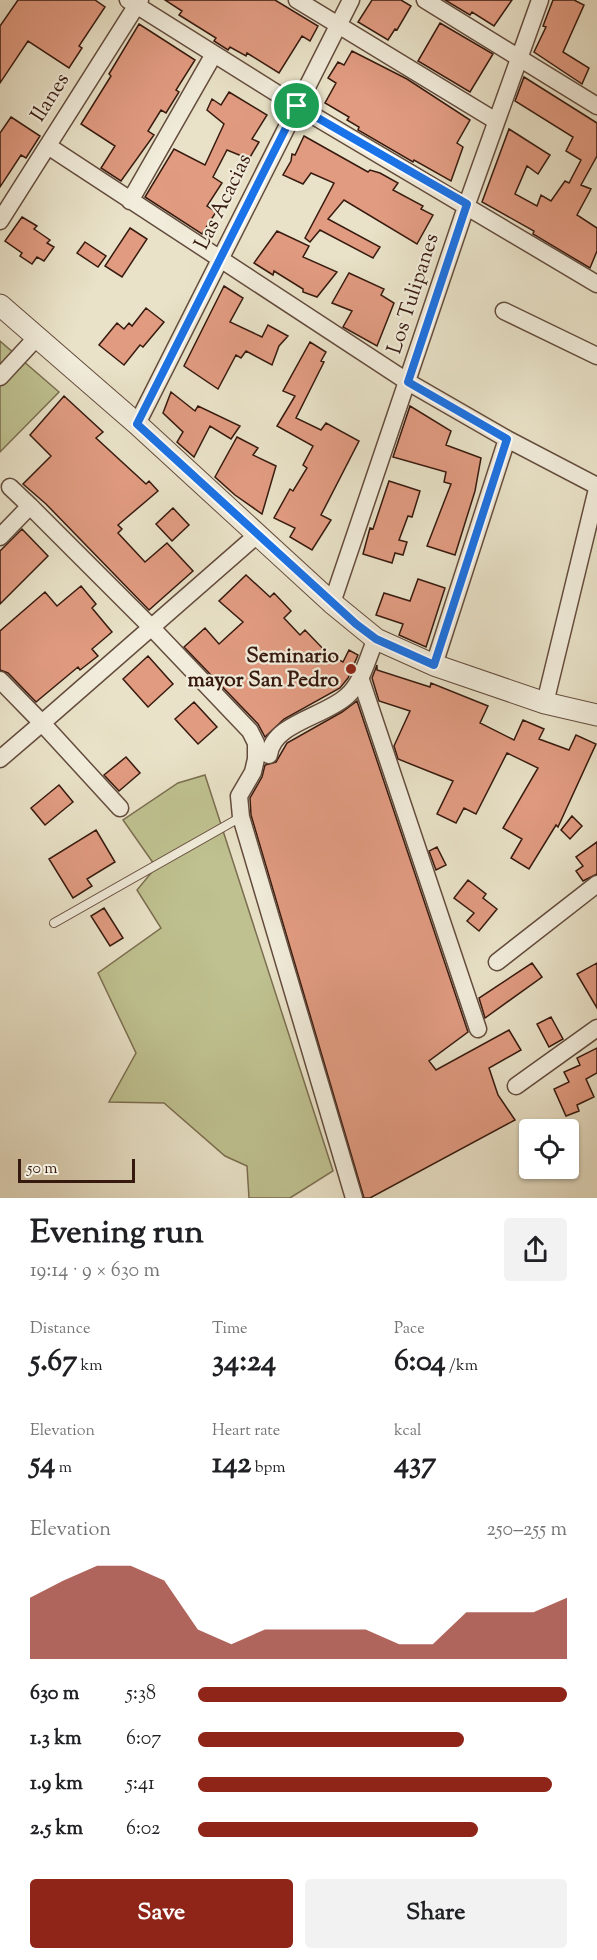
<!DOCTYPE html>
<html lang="en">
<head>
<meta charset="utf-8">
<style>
	:root { --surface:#fff; --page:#f2f2f2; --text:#202124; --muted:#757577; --accent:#8f2418 }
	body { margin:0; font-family:"Sorts Mill Goudy",serif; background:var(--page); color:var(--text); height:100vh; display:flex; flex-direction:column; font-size:22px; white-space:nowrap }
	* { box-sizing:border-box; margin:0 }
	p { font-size:20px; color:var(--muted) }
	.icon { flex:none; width:33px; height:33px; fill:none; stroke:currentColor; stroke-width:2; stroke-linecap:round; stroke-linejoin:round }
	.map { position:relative; height:1198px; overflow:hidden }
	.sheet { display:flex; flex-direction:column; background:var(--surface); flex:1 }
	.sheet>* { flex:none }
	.buttons { position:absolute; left:519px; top:1119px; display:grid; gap:12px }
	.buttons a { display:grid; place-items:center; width:60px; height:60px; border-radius:6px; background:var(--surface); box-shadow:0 2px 4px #0004; font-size:30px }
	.scale { position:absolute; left:18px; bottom:15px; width:117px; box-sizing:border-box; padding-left:6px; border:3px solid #371a0f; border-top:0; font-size:16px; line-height:21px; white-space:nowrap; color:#371a0f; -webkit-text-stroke:4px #f1ecdb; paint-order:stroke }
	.pin { position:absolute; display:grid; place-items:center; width:51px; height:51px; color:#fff; margin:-26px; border:3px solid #fff; border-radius:50%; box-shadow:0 2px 6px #0007 }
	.round { display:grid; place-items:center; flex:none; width:63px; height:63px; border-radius:6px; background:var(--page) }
	.head { display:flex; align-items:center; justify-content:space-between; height:102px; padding:0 30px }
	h1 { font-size:33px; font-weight:800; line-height:45px }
	.stats { display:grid; grid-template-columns:repeat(3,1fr); gap:9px; height:102px; padding:6px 30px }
	.stats div { display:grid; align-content:center }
	.stats b { font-size:30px; font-weight:800 }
	.stats small { font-size:16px; font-weight:400 }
	.stats p { font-size:16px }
	.chart { height:168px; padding:12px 30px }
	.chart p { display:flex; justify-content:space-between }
	.chart svg { width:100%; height:108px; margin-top:6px; fill:var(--accent); opacity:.7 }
	.button { display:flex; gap:12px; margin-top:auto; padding:12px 30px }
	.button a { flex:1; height:69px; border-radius:6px; background:var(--accent); color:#fff; font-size:24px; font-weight:800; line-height:69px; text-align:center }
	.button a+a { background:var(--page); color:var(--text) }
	ul { padding:0 30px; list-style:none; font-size:20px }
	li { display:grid; grid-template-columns:96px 72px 1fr; align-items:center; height:45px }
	li i { height:15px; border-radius:8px; background:var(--accent) }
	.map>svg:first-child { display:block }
	.green { fill:#bfc190; stroke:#7b6e50; stroke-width:1.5 }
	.building { fill:#e19b81; stroke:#371a0f; stroke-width:1.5 }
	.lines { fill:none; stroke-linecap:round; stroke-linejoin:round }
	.service-casing { stroke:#644c3d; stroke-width:10 }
	.minor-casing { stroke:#644c3d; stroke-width:19 }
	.tertiary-casing { stroke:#644c3d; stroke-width:23 }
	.service { stroke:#f1ecdb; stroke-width:8 }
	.minor { stroke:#f1ecdb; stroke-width:16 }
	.tertiary { stroke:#f1ecdb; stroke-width:21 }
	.route-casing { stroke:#fff; stroke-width:12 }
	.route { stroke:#1a73e8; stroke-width:8 }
	.poi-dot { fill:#8f2418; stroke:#f1ecdb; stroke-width:2 }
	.labels { text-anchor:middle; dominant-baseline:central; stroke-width:4.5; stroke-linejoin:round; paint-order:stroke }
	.street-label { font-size:21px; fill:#371a0f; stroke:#f1ecdb }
	.poi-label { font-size:21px; font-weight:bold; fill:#371a0f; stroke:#f1ecdb; text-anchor:end }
</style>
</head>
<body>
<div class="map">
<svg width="597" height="1198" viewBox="0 0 597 1198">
	<rect width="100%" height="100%" fill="#e9e2c8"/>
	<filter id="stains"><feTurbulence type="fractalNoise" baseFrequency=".00333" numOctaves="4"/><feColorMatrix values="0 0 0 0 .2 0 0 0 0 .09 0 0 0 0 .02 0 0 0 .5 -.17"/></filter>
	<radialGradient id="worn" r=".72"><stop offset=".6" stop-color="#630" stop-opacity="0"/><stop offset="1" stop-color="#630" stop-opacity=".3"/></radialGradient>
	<path class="green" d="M0,341L59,392L0,452Z
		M205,775L333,1171L290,1198H249L247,1166L225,1156L164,1103L109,1102L136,1053L98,973L161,928L137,890L156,867L123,820L178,783Z"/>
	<path class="building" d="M18,0H95L105,7L79,46L82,48L69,68L28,41L0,83V26Z
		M165,0H275L318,26L310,41L302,36L279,73L247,53L246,56L230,47L228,50L214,41L216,38L179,15L182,11Z
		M372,0H401L411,6L397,30L395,29L388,40L358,22Z
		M445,0H512L494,26L472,12L470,15Z
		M553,0H574L584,5L563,52L589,68L582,84L534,52L546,27L543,26Z
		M440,23L493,54L470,92L418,61Z
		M139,24L195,60L176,90L179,92L166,113L161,110L148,131L154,135L121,181L101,168L115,146L81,124L111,76L109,74Z
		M352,51L407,79L470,120L457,143L463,147L451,181L414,160L413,162L358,130L359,127L347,120L349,117L325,103L336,83L328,78L338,62L344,65Z
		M524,77L597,123V156L581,185L591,189L577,215L597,228V251L590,268L533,234L534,231L482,202L509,129L550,155L538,174L527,166L515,194L537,206L541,195L551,201L565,181L569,183L581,160L566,151L573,137L515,101Z
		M229,92L267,115L252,139L259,142L249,159L227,150L213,177L222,183L207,206L216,212L202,234L145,197L174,149L205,165L224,124L207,110L212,99L221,105Z
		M11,117L40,136L26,158L21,155L0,187V133Z
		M304,136L368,172L370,170L380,173L398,183L393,190L423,206L421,209L433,215L417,244L344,200L328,219L380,247L373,258L320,230L310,242L305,238L334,183L311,173L303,184L283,175L291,161L292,154L295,155Z
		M22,217L37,226L34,229L50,240L47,243L54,247L44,261L37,257L32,264L20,256L22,253L5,241Z
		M130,228L147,239L122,277L105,266Z
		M277,231L309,246L303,257L337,272L317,297L303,292V289L274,271L273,275L254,263Z
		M85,242L106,256L98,267L77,253Z
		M349,273L384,289L381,295L394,303L377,346L343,327L352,311L332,303Z
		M224,286L243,298L230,322L262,337L268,325L288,336L279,346L272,365L246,351L241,358L236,355L218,389L184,366Z
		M146,308L164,322L143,347L140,345L124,365L99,345L117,323L124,329L129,323L132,326Z
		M310,342L326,352L321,361L324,362L296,418L321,430L326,423L359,441L321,515L331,520L312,550L290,537L295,528L274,518L290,489L293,491L307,468L303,465L313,446L277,426L295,396L283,391Z
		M171,392L195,411L198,406L240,426L231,439L210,426L194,457L177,442L183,432L163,413Z
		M64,396L103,432L96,438L146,484L149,481L158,491L118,525L122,529L118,533L145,562L167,543L193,571L149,610L46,504L23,484L51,456L30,435Z
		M410,406L451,431L446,445L481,458L475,491L455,555L427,546L451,484L444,482L446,472L393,457Z
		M237,437L258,448L253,455L276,466L262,514L235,495L215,477Z
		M389,481L420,491L412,517L408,516L399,540L407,542L403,555L395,553L392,563L363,554L370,528L373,529Z
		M173,508L189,525L172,541L156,524Z
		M22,529L48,556L0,604V551Z
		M246,575L270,597L274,593L291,611L284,618L300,635L305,630L328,654L343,662L349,650L358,655L348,678L340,688L284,719L265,737L258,724L184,647L205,628L219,644L243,622L219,601Z
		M418,579L445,588L426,647L399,635L403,624L376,615L384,593L410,601Z
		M81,586L96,604L92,608L112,632L92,649L98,656L80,670L78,667L36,702L8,673L0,670V631L45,592L57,606Z
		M148,656L173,684L148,707L123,679Z
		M377,665V670L430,687L431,683L488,706L480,723L514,740L523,720L544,729L539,739L569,750L576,735L596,744L558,827L556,825L529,869L511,858L522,839L503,828L538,768L507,753L476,814L464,808L456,823L437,814L453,781L398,759L394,746L410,711L379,701L372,678Z
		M357,701L468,1032L429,1061L436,1070L509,1030L521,1050L489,1068L498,1095L515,1120L370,1198H364L251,815L250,798L262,777L265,765L276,762L287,743L342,712Z
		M194,702L217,727L198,744L175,719Z
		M126,757L140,773L119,791L104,775Z
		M59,785L73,802L45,825L31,808Z
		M572,816L582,826L570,839L561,830Z
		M96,830L115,862L87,879L92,886L73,898L49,859Z
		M597,842V874L583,881L576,871L583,866L576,857Z
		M437,847L446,865L436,870L429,851Z
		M468,880L486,894L483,898L497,909L479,931L467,921L474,913L454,898Z
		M104,908L123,938L110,946L91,916Z
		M532,963L542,977L485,1018L479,998Z
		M597,963V1008L577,974Z
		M551,1017L563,1039L549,1047L537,1024Z
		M597,1048V1073L586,1079L594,1097L577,1105L579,1111L566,1116L554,1089L569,1082L564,1072L580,1065L577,1058Z"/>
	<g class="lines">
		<g class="service-casing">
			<path id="service" d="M54,923L241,817"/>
		</g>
		<g class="minor-casing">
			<path id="minor" d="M128,0L297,106L597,284
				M297,0L496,121
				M425,0L597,106
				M48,146L408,382L507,439L597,486
				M130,201L214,54
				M0,221L140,0
				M504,311L597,356
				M0,377L37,337
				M137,424L351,0
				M10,487L30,506
				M0,537L30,506L152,628L250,731L256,743V759L253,772L239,796L241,817L354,1198
				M332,603L467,204L540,0
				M434,665L507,439
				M0,680L42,723L0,759
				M361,680L478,1029
				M545,703L597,489
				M269,755C273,723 324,717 347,696C363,682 367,658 376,639
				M120,808L42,723L257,535
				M497,962L597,884
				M516,1086L597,1028"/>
		</g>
		<g class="tertiary-casing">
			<path id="tertiary" d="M0,305L137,424L332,603L376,639L434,665L545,703L597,715"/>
		</g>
		<use href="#service" class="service"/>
		<use href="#minor" class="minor"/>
		<use href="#tertiary" class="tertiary"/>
	</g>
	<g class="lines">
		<g class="route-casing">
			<path id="route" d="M297,106L467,204L408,382L507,439L434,665L376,639L356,624L137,424Z"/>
		</g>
		<use href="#route" class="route"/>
	</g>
	<circle class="poi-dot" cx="351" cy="669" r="6"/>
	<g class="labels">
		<g class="street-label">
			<text transform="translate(51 98) rotate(-58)">Ilanes</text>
			<text transform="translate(224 202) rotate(-64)">Las Acacias</text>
			<text transform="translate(414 294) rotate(-72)">Los Tulipanes</text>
		</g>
		<g class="poi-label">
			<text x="339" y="657">Seminario<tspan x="339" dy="24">mayor San Pedro</tspan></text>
		</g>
	</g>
	<rect width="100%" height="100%" filter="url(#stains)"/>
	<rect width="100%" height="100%" fill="url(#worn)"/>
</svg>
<div class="buttons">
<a><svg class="icon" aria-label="locate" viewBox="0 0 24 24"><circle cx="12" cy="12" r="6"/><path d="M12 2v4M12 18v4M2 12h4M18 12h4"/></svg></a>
</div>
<div class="scale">50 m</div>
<div class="pin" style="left:297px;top:106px;background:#1e9e55"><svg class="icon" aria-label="arrive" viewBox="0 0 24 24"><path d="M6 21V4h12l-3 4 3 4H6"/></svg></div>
</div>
<section class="sheet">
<div class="head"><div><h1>Evening run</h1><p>19:14 · 9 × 630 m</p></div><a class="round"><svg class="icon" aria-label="share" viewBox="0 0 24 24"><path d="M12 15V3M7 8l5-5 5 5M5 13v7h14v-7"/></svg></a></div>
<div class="stats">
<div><p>Distance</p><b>5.67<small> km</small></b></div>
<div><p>Time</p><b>34:24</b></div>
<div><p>Pace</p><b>6:04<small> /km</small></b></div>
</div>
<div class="stats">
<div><p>Elevation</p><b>54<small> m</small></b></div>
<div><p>Heart rate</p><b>142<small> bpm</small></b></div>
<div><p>kcal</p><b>437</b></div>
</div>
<div class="chart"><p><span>Elevation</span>250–255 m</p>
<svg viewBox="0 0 160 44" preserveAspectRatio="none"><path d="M0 44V19L10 12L20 6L30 6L40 12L50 32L60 38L70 32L80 32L90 32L100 32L110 38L120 38L130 25L140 25L150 25L160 19V44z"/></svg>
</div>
<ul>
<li><b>630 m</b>5:38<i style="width:100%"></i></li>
<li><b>1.3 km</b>6:07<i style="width:72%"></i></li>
<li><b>1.9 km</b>5:41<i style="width:96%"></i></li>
<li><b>2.5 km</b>6:02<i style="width:76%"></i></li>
</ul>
<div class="button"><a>Save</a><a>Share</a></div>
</section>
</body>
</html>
